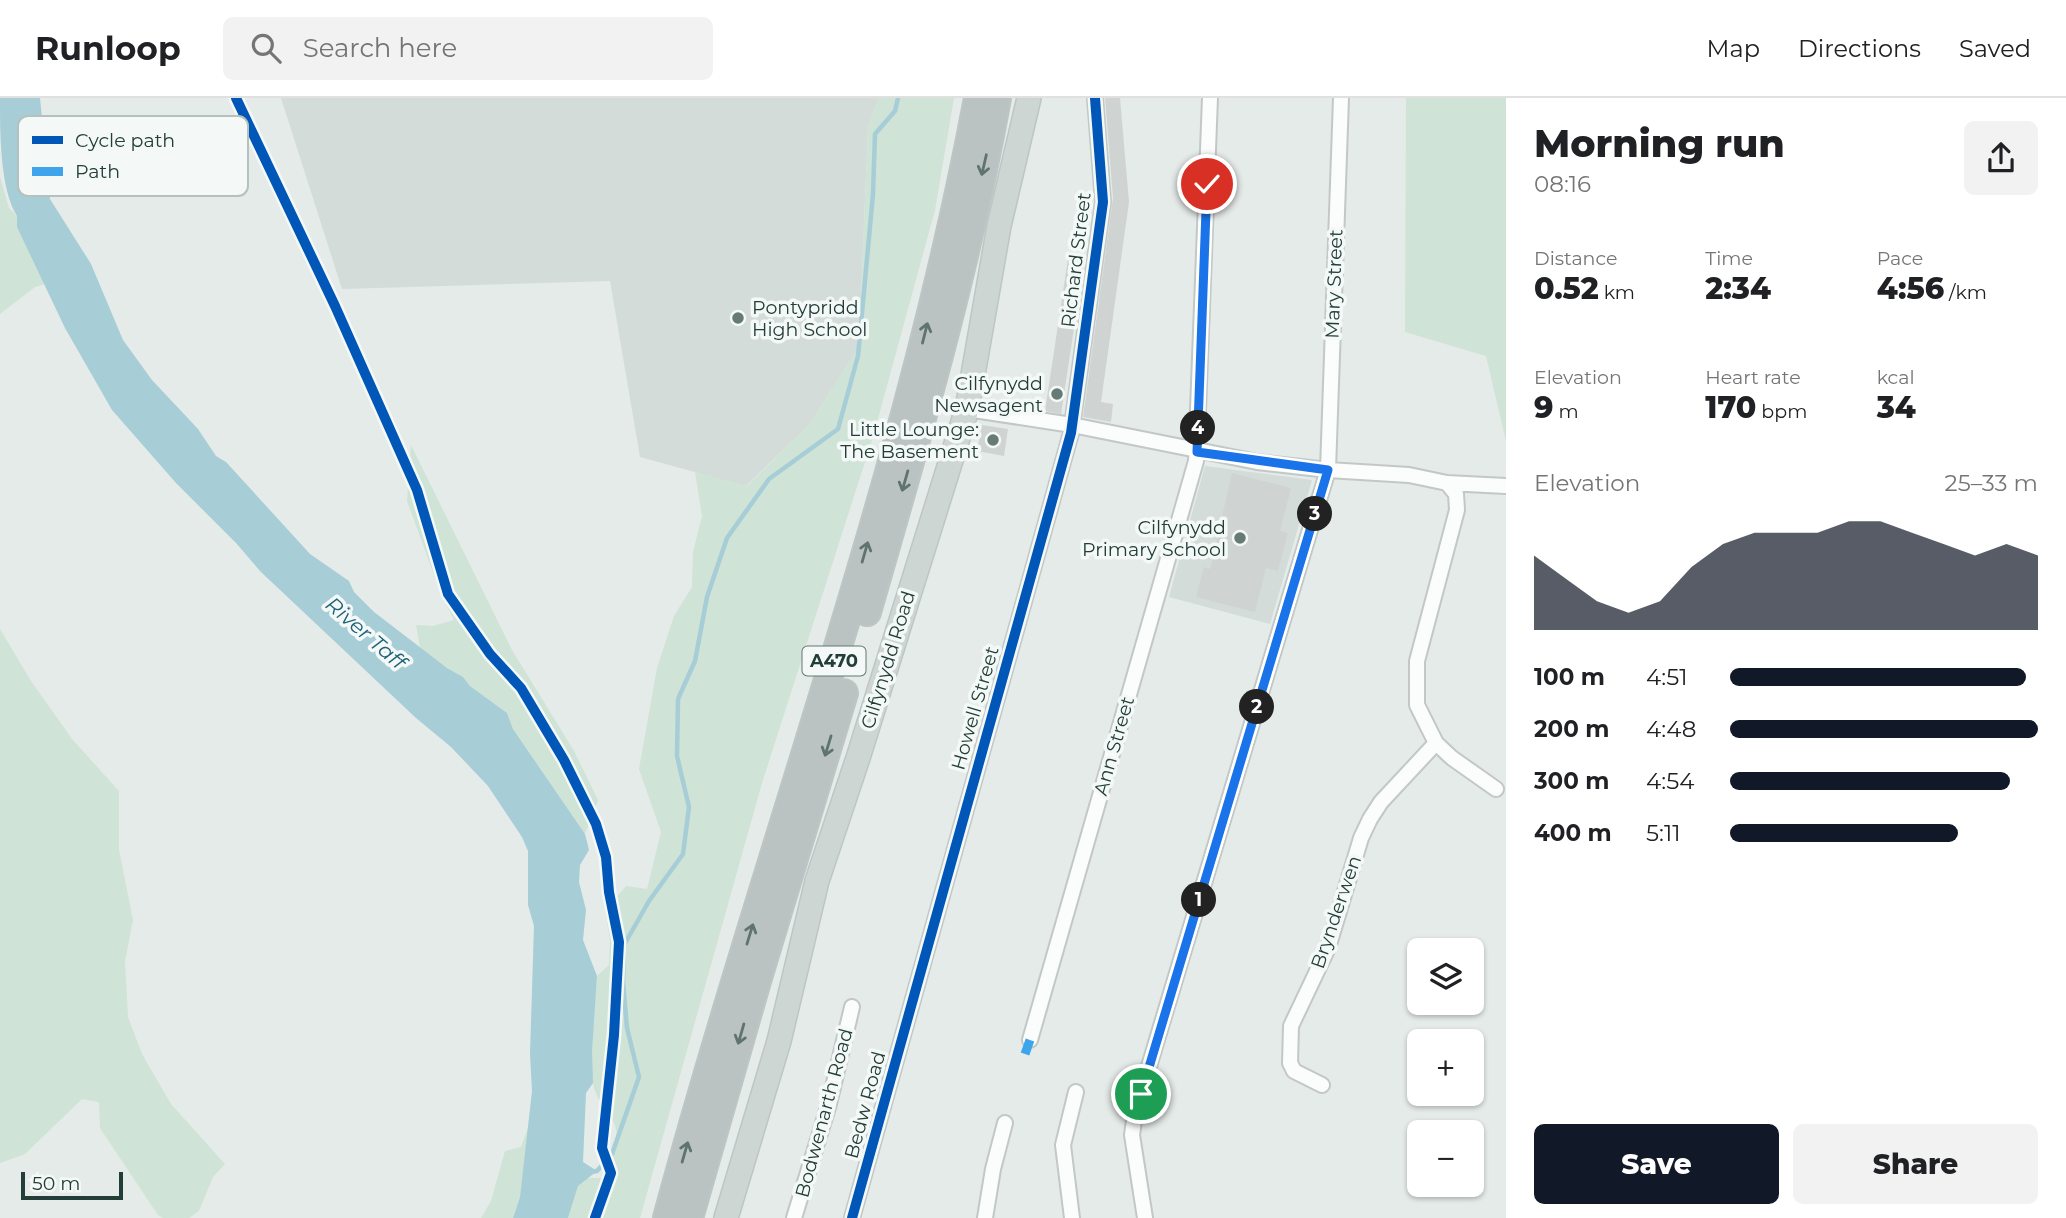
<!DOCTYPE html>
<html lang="en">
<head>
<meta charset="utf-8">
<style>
	:root { --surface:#fff; --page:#f2f2f2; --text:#202124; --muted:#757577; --line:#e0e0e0; --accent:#111827 }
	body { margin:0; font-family:Montserrat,sans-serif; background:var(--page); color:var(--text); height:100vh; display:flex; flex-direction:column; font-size:26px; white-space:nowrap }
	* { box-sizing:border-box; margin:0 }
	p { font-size:23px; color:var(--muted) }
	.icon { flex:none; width:38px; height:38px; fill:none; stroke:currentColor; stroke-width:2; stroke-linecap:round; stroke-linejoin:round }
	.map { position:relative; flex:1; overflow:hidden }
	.panel { display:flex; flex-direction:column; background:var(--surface); width:560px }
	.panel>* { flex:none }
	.fabs { position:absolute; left:1407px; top:840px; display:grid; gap:14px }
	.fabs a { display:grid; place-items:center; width:77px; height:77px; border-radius:10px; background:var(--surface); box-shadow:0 2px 5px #0004; font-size:35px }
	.scale { position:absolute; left:21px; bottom:18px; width:102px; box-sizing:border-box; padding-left:7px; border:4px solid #233e39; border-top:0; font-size:19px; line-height:24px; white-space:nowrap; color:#233e39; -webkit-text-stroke:5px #f4f9f7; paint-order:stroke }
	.pin { position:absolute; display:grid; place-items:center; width:60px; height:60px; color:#fff; margin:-30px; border:4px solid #fff; border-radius:50%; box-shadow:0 2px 7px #0007 }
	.km { position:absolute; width:35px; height:35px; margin:-18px; border-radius:50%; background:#222; color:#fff; font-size:19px; line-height:35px; text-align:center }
	.round { display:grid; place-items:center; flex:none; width:74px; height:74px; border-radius:10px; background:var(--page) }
	.summary { display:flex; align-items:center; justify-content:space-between; height:119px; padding:0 28px }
	h1 { font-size:38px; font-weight:800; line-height:52px }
	.stats { display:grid; grid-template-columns:repeat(3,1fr); gap:10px; height:119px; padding:7px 28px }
	.stats div { display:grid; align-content:center }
	.stats b { font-size:30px; font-weight:800 }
	.stats small { font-size:19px; font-weight:400 }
	.stats p { font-size:19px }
	.chart { height:196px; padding:14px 28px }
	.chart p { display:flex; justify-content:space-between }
	.chart svg { width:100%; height:126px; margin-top:7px; fill:var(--accent); opacity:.7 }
	.primary-button { display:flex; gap:14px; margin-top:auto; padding:14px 28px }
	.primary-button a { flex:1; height:80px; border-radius:10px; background:var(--accent); color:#fff; font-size:28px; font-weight:800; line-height:80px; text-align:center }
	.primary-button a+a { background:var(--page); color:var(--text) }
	ul { padding:0 28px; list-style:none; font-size:23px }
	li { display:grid; grid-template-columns:112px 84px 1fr; align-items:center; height:52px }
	li i { height:18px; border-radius:9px; background:var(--accent) }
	header { display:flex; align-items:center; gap:42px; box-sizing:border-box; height:98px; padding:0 35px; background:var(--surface); border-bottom:2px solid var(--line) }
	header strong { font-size:33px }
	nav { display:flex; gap:38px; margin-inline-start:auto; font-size:24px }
	.search { width:490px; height:63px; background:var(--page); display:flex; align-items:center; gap:18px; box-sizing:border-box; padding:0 24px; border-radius:10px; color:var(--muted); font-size:26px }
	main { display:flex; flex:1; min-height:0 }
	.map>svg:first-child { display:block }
	.built { fill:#d3dcd8 }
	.green { fill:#cfe3d6 }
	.water { fill:#a7cdd7 }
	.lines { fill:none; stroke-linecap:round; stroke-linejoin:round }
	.stream { stroke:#a7cdd7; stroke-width:4.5 }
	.building { fill:#cfd4d2 }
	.street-casing { stroke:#c2c8c6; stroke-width:18 }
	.primary-casing { stroke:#bdc6c4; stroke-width:26 }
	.highway-casing { stroke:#bdc6c4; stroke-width:30 }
	.street { stroke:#fbfcfc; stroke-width:14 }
	.primary { stroke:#ced6d4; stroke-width:23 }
	.highway { stroke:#bac3c1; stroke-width:26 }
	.quiet { stroke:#3ea4ec; stroke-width:9; stroke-dasharray:18 9; stroke-linecap:butt }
	.cycleway-casing { stroke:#f4f9f7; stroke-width:15 }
	.cycleway { stroke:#0057b8; stroke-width:10 }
	.oneway { stroke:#5f736f }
	.route-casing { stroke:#fff; stroke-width:14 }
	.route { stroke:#1a73e8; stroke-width:9 }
	.poi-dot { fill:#677b76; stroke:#f4f9f7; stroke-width:2.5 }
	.labels { text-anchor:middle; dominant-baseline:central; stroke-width:7; stroke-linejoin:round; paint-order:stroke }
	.shield { fill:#f4f9f7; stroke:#627672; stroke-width:2 }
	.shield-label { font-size:18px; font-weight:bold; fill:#233e39 }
	.street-label { font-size:19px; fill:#233e39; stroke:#f4f9f7 }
	.poi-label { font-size:19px; fill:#233e39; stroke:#f4f9f7; text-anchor:end }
	.water-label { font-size:21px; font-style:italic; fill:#1e6278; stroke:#f4f9f7 }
	.key { fill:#f4f9f7; stroke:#b5c1be; stroke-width:2 }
	.key-label { font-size:19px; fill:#233e39 }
</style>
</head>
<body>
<header>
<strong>Runloop</strong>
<div class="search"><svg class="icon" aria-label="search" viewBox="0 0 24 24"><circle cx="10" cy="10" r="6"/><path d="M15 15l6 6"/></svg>Search here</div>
<nav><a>Map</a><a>Directions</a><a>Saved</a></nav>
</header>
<main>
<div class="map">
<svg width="1506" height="1120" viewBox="0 0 1506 1120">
	<rect width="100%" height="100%" fill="#e5ebe8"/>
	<path class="built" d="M281,0H879L868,29L859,249L809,327L746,388L640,359L610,183L342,191Z
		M1205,368L1312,382L1270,526L1169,499Z"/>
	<path class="green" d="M879,0H954L935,112L873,339L762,685L640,1120H568L578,1088L586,1080H603C613,1062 624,1039 611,1019C604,1007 596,1001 593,986C588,951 595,913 597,878L609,867L610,842L605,813L626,788L647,791L661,734L639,671L657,570L674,518L692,489L693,454L702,418L695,374L747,388L809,327L859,249L868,29Z
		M1406,0H1506V343L1486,258L1405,234Z
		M0,79L9,110L17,118L34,163L46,186L35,189L0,216Z
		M411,347L512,552L574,653L598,702L585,736L513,631L507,615L470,588L463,579L447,570L420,550L416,527L433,528L454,522L441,496L407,403Z
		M0,531L31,583L72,641L119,693V752L133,822L125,863L128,919L142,956L171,1006L225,1066L213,1079L199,1113L189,1120H163L158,1117L100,1030L99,1004L82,1001L25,1056L0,1065Z
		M529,1027L520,1099L513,1120H481L491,1103L505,1053L521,1049Z"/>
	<path class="water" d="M0,0H40L50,101L91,166L123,242L152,282L198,331L216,358L226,364L310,456L349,483L354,494L374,514L447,570L463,579L470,588L507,615L513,631L585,736L589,752L580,767L579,784L586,812L583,842L597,878L592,953L593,985L586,995L583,1064L597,1073L578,1088L568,1120H513L520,1099L532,993L530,956L534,828L528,807V753L522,739L488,688L451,649L416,620L261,474L236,445L176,385L112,312L65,230L17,129V118C0,91 0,35 0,0Z"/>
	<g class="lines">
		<path class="stream" d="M591,1074L597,1073L612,1056L639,979L627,930L623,884L624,847L649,803L683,756L689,709L677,658L678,601L695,563L707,499L727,440L769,381L838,331L858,258L873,96L875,36L895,13L898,0"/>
	</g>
	<path class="building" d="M1105,0H1120L1129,104L1101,304L1113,306L1111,324L1083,319L1113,100Z
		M1069,154L1085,157L1061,316L1045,313Z
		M982,327L1008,331L1004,358L977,353Z
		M1232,375L1291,390L1280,433L1288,435L1278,473L1266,470L1255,514L1196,499L1204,469L1210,471Z"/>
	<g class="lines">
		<g class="street-casing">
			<path id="street" d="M967,311L1072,327L1257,364L1328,372L1409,377L1447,385L1456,396L1457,412L1417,563V607L1436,645L1452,660L1496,691
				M1447,385L1506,388
				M1030,942L1196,363L1210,0
				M1322,987L1294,973L1290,965L1291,928L1328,850L1361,740L1370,721L1381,704L1436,645
				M794,1120L829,1006L852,909
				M852,1120L1071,335L1103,104L1095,0
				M985,1120L993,1071L1005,1025
				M1072,1120L1063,1047L1076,994
				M1145,1120L1132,1037L1135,1015L1328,372L1341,0"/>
		</g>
		<g class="primary-casing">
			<path id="primary" d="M726,1120L779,943L817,783L858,660L967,311L999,128L1029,0"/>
		</g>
		<g class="highway-casing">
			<path id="highway" d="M867,514C916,344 966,174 997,0
				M667,1120C768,746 907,382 978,0
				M689,1120L757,883L844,595"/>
		</g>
		<use href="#street" class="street"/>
		<use href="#primary" class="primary"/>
		<use href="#highway" class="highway"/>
		<path class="quiet" d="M1025,956L1030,942"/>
		<g class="cycleway-casing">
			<path id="cycleway" d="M236,0L335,208L417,392L448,496L490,556L521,590L564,662L596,726L606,759L609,794L619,844L614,937L602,1050L611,1075L595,1120
				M852,1120L1071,335L1103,104L1095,0"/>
		</g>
		<use href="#cycleway" class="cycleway"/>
	</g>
	<defs><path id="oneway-shaft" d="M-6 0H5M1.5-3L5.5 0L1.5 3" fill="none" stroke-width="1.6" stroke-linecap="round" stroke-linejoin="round" transform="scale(1.75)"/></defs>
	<g class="oneway">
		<use href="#oneway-shaft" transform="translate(984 67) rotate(103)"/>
		<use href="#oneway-shaft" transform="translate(925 235) rotate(-76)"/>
		<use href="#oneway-shaft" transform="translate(905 383) rotate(106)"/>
		<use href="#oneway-shaft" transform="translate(865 454) rotate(-74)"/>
		<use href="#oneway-shaft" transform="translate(828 648) rotate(107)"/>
		<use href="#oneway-shaft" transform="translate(750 836) rotate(-73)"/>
		<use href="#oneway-shaft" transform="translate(741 936) rotate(106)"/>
		<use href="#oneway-shaft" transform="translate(685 1054) rotate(-74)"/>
	</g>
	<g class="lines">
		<g class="route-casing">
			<path id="route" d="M1141,996L1328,372L1197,354L1207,86"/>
		</g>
		<use href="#route" class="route"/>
	</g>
	<g class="poi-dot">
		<circle cx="738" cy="220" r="7"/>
		<circle cx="1057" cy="296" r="7"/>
		<circle cx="993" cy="342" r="7"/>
		<circle cx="1240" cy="440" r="7"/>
	</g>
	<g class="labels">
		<rect class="shield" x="802.5" y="548.5" width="63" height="29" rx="5"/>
		<g class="shield-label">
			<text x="834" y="563">A470</text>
		</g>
		<g class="street-label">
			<text transform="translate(1076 162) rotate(-83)">Richard Street</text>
			<text transform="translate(1334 186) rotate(-88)">Mary Street</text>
			<text transform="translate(888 562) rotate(-73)">Cilfynydd Road</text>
			<text transform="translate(975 610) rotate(-74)">Howell Street</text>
			<text transform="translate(1114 648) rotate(-74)">Ann Street</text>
			<text transform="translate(1336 814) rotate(-71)">Brynderwen</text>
			<text transform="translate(865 1007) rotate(-75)">Bedw Road</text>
			<text transform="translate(824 1015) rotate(-75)">Bodwenarth Road</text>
		</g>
		<g class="poi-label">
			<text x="752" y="209" text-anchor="start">Pontypridd<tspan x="752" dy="22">High School</tspan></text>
			<text x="1043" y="285">Cilfynydd<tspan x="1043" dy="22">Newsagent</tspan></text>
			<text x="979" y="331">Little Lounge:<tspan x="979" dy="22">The Basement</tspan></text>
			<text x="1226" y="429">Cilfynydd<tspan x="1226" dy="22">Primary School</tspan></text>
		</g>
		<g class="water-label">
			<text transform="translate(366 535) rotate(41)">River Taff</text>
		</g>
	</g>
	<rect x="18" y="18" width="230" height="80" rx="10" class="key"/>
	<rect x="32" y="38" width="31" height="8" fill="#0057b8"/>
	<rect x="32" y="69" width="31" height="9" fill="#3ea4ec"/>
	<g class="key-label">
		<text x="75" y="49">Cycle path</text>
		<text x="75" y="80">Path</text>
	</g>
</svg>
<div class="fabs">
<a><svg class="icon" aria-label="layers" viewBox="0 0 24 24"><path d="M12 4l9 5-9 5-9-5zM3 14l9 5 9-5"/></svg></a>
<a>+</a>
<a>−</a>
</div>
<div class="scale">50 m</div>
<div class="pin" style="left:1141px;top:996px;background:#1e9e55"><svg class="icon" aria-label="arrive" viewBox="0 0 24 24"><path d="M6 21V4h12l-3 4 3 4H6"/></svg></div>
<div class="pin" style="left:1207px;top:86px;background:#d93025"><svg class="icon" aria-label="check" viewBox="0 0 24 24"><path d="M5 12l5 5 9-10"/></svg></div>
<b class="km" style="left:1199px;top:802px">1</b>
<b class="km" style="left:1257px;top:609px">2</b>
<b class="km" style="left:1315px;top:416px">3</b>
<b class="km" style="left:1198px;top:330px">4</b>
</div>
<section class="panel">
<div class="summary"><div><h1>Morning run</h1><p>08:16</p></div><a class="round"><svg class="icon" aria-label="share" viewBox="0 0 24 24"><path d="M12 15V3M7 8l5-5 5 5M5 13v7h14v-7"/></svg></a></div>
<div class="stats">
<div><p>Distance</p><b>0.52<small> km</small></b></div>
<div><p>Time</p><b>2:34</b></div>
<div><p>Pace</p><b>4:56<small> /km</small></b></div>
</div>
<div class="stats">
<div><p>Elevation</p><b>9<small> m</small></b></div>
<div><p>Heart rate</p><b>170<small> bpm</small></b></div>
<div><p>kcal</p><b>34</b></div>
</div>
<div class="chart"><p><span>Elevation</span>25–33 m</p>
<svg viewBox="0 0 160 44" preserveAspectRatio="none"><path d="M0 44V18L10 26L20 34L30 38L40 34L50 22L60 14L70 10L80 10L90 10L100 6L110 6L120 10L130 14L140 18L150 14L160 18V44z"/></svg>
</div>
<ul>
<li><b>100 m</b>4:51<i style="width:96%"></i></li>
<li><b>200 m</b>4:48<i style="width:100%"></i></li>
<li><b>300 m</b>4:54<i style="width:91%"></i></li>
<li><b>400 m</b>5:11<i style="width:74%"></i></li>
</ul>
<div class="primary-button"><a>Save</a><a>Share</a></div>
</section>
</main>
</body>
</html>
